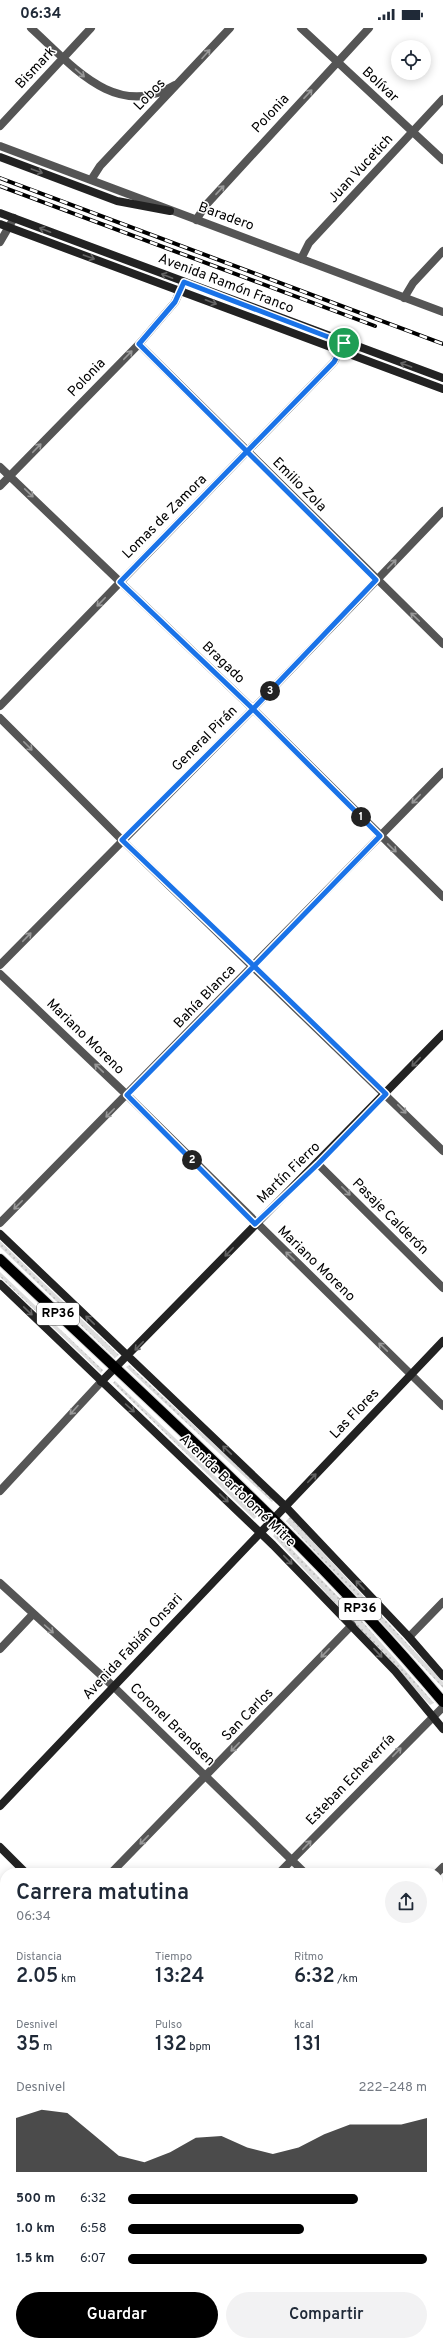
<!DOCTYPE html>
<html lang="es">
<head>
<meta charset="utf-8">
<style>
	:root { --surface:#fff; --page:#f2f2f3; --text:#1f2937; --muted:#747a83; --accent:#000 }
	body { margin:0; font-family:Overpass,sans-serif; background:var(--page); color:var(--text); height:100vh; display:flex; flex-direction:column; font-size:15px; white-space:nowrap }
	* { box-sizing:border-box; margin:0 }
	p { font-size:13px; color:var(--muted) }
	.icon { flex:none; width:22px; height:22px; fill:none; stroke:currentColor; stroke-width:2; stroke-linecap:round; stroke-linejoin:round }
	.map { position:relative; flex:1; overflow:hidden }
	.side { position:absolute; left:0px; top:1840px; width:443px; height:478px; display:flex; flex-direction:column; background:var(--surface); border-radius:16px 16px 0 0; box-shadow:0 2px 10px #0003 }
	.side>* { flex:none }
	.buttons { position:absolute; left:391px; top:12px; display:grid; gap:8px }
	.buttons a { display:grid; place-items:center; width:40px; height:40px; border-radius:50%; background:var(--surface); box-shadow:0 2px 10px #0003; font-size:20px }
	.pin { position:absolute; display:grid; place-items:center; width:34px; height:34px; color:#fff; margin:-17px; border:2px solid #fff; border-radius:50%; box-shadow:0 1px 4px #0007 }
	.km { position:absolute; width:20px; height:20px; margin:-10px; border-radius:50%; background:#222; color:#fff; font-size:11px; line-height:20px; text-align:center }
	.round { display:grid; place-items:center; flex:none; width:42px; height:42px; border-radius:21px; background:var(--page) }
	.headline { display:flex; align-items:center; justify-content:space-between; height:68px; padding:0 16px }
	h1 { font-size:22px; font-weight:600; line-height:30px }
	.metrics { display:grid; grid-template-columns:repeat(3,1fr); gap:6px; height:68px; padding:4px 16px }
	.metrics div { display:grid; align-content:center }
	.metrics b { font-size:20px; font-weight:600 }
	.metrics small { font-size:11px; font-weight:400 }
	.metrics p { font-size:11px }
	.chart { height:112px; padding:8px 16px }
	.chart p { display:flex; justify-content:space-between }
	.chart svg { width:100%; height:72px; margin-top:4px; fill:var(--accent); opacity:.7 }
	.primary-button { display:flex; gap:8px; margin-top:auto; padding:8px 16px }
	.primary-button a { flex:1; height:46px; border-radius:24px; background:var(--accent); color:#fff; font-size:16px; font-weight:600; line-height:46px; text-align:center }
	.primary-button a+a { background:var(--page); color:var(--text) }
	ul { padding:0 16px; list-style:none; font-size:13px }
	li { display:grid; grid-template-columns:64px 48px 1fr; align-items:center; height:30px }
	li i { height:10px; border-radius:5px; background:var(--accent) }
	.status { display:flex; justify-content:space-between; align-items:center; height:28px; padding:0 20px; background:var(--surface); direction:ltr }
	.status svg { height:11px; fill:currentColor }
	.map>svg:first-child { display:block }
	.grass { fill:url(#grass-dots) }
	.garden { fill:#dcdcdc }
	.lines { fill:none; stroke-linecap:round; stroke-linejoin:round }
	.primary-casing { stroke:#dbdbdb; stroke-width:12 }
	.street { stroke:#555; stroke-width:8 }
	.secondary { stroke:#222; stroke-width:8 }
	.primary { stroke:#000; stroke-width:10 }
	.rail-casing { stroke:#000; stroke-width:4 }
	.rail { stroke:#fff; stroke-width:2.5; stroke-dasharray:8; stroke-linecap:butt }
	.oneway { stroke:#999 }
	.oneway2 { stroke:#646464 }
	.route-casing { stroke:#fff; stroke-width:8 }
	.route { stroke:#1a73e8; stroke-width:5 }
	.labels { text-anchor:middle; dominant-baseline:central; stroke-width:3; stroke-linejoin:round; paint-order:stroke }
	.shield { fill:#fff; stroke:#4c4c4c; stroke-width:1 }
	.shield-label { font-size:13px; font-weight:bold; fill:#000 }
	.street-label { font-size:14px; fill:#000; stroke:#fff }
</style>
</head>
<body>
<div class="status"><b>06:34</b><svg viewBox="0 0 49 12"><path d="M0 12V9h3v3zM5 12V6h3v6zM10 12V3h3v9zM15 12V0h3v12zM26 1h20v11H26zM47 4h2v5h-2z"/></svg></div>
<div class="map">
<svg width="443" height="2318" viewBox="0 0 443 2318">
	<defs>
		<pattern id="grass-dots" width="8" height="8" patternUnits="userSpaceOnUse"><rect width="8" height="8" fill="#dcdcdc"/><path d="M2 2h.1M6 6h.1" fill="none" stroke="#bbb" stroke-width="1.8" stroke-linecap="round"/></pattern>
	</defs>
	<rect width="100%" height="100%" fill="#fff"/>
	<path class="grass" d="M0,1213L119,1327L115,1330L0,1219Z
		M0,1244L103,1342L101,1345L0,1249Z
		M129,1337L274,1472L272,1474L126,1339Z
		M115,1353L257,1488L254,1491L113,1355Z
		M290,1489L443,1654V1660L286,1493Z
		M276,1505L362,1593L434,1675L430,1677L273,1508Z"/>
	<path class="garden" d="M18,2313H130L135,2318H23Z"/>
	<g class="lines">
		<g class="primary-casing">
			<path id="primary" d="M0,1231C151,1375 309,1514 443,1674"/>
		</g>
		<path class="street" d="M31,0C71,36 115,93 175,57
			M301,0L443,132
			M0,98L91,0
			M0,118L443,284
			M91,152L100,138L230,0
			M196,192L206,177L369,0
			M0,214L14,190
			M301,231L309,215L443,71
			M404,270L413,255L443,223
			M139,316L443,616
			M0,439L253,681L443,869
			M0,458L139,316L175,274L184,254
			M0,678L334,334L344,315
			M0,690L122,812L443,1123
			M0,937L253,681L443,483
			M0,946L127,1067L443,1378
			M318,1136L443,1260
			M0,1195L443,744
			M0,1463L101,1354
			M0,1555L114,1659L305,1845
			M409,1609L443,1574
			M0,1621L33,1586
			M111,1845L352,1597
			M279,1845L443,1679
			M437,1845L443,1839
			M0,1960L5,1955
			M438,1974L443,1979
			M438,2038L443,2033
			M0,2075L5,2080
			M0,2134L5,2128
			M438,2232L443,2227
			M0,2297L5,2292
			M245,2313L250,2318
			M166,2318L171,2313
			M353,2318L358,2313"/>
		<path class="secondary" d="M0,129L117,173L170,183
			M0,185L443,350
			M0,196L443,361
			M0,1206L285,1478L409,1609L443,1648
			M0,1256L273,1517L395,1643L443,1701
			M101,1354L443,1006
			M0,1778L443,1313
			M0,1819L26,1845
			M438,2245L443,2250"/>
		<use href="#primary" class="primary"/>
		<g class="rail-casing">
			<path id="rail" d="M0,150L443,316
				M0,158L375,298"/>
		</g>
		<use href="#rail" class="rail"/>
	</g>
	<defs><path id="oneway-shaft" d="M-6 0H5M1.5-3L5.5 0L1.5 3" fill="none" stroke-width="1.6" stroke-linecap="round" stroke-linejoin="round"/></defs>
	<g class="oneway">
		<use href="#oneway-shaft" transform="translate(206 26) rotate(-48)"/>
		<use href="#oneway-shaft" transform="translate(80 45) rotate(41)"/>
		<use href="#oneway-shaft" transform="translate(308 66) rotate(-47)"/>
		<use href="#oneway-shaft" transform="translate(220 162) rotate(-47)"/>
		<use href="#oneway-shaft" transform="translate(128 327) rotate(-46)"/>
		<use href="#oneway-shaft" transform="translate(37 420) rotate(-46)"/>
		<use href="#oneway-shaft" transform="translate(29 465) rotate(44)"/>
		<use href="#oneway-shaft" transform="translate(392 536) rotate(-46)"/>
		<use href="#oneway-shaft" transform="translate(101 574) rotate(134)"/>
		<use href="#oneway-shaft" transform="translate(415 589) rotate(-136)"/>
		<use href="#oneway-shaft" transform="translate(28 718) rotate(45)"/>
		<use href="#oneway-shaft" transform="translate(416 771) rotate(134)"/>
		<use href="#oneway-shaft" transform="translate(392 820) rotate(44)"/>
		<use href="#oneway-shaft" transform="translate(27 909) rotate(-46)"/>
		<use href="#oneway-shaft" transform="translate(99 1040) rotate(-136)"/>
		<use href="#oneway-shaft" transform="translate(402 1081) rotate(45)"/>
		<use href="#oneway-shaft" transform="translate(110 1085) rotate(135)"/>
		<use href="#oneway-shaft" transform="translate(346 1163) rotate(45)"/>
		<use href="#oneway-shaft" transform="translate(18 1177) rotate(135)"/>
		<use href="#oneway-shaft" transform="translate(290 1228) rotate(-136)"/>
		<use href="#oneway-shaft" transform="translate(383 1319) rotate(-136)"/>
		<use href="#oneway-shaft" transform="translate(74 1382) rotate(132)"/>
		<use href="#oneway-shaft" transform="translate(49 1601) rotate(42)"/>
		<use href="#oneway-shaft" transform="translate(325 1625) rotate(134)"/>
		<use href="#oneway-shaft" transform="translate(235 1719) rotate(134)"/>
		<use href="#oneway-shaft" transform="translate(397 1724) rotate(-46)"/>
		<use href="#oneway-shaft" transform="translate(144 1812) rotate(134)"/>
		<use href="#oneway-shaft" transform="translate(307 1817) rotate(-46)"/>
	</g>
	<g class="oneway2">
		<use href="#oneway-shaft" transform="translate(37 143) rotate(20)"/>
		<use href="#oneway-shaft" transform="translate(45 202) rotate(-159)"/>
		<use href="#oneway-shaft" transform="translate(89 229) rotate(20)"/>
		<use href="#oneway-shaft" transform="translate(167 248) rotate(-159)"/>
		<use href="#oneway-shaft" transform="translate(211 274) rotate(21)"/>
		<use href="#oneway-shaft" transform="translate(406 337) rotate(-160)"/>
		<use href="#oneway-shaft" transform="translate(416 1034) rotate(134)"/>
		<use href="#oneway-shaft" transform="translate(229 1224) rotate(134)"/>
		<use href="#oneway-shaft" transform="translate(28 1283) rotate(44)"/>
		<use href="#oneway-shaft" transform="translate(90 1292) rotate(-136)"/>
		<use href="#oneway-shaft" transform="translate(139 1318) rotate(134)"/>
		<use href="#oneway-shaft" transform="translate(130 1380) rotate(42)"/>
		<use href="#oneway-shaft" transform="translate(227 1422) rotate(-136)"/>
		<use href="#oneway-shaft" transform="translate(312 1450) rotate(-46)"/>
		<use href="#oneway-shaft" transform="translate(224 1470) rotate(44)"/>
		<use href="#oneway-shaft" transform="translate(288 1532) rotate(46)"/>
		<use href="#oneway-shaft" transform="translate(360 1557) rotate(-133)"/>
		<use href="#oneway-shaft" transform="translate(378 1625) rotate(47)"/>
	</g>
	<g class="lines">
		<g class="route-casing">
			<path id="route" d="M344,315L334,334L120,554L253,681L380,808L254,938L386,1066L318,1136L255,1196L127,1067L254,938L122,812L253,681L376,552L139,316L175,274L184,254L344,315"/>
		</g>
		<use href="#route" class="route"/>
	</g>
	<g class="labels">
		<g class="shield">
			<rect x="37" y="1275" width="42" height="22" rx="3"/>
			<rect x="339" y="1570" width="42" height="22" rx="3"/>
		</g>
		<g class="shield-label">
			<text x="58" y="1286">RP36</text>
			<text x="360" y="1581">RP36</text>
		</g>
		<g class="street-label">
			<text transform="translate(36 40) rotate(-47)">Bismark</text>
			<text transform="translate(380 57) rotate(43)">Bolívar</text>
			<text transform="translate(150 67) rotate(-46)">Lobos</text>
			<text transform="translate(271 86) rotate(-47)">Polonia</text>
			<text transform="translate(361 141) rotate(-47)">Juan Vucetich</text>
			<text transform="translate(226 189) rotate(20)">Baradero</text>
			<text transform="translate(226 256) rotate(21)">Avenida Ramón Franco</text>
			<text transform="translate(87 350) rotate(-46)">Polonia</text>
			<text transform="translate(299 457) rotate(45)">Emilio Zola</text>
			<text transform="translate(165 489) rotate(-45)">Lomas de Zamora</text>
			<text transform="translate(223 635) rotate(44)">Bragado</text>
			<text transform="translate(205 711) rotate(-45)">General Pirán</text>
			<text transform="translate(205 969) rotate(-46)">Bahía Blanca</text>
			<text transform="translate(85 1009) rotate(44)">Mariano Moreno</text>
			<text transform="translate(289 1145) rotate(-44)">Martín Fierro</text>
			<text transform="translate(390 1189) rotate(45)">Pasaje Calderón</text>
			<text transform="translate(316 1236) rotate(44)">Mariano Moreno</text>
			<text transform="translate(355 1386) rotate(-46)">Las Flores</text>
			<text transform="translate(237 1463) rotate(44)">Avenida Bartolomé Mitre</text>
			<text transform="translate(133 1619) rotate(-47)">Avenida Fabián Onsari</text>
			<text transform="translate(248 1687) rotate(-46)">San Carlos</text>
			<text transform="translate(172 1697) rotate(44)">Coronel Brandsen</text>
			<text transform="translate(351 1752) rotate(-46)">Esteban Echeverría</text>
		</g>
	</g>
</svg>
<div class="buttons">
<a><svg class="icon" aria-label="locate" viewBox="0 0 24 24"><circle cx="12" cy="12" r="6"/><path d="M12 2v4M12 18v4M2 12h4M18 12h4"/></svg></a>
</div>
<div class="pin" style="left:344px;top:315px;background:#1e9e55"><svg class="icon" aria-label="arrive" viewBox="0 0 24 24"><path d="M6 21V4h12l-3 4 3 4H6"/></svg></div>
<b class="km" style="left:361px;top:789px">1</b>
<b class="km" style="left:192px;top:1132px">2</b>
<b class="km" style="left:270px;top:663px">3</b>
<section class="side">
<div class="headline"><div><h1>Carrera matutina</h1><p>06:34</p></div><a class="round"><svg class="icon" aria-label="share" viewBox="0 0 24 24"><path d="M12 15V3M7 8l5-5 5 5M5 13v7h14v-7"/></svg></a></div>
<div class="metrics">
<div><p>Distancia</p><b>2.05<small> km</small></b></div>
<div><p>Tiempo</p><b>13:24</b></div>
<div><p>Ritmo</p><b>6:32<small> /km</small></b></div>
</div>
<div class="metrics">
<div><p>Desnivel</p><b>35<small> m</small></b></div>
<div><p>Pulso</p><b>132<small> bpm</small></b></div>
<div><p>kcal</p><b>131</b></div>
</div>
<div class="chart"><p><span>Desnivel</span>222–248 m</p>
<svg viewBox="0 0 160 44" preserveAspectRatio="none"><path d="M0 44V11L10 6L20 8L30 21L40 34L50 38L60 32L70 23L80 22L90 29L100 33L110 29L120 21L130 15L140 15L150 15L160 11V44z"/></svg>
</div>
<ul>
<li><b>500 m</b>6:32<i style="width:77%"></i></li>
<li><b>1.0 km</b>6:58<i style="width:59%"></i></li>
<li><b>1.5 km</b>6:07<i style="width:100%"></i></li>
</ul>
<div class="primary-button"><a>Guardar</a><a>Compartir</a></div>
</section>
</div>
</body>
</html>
